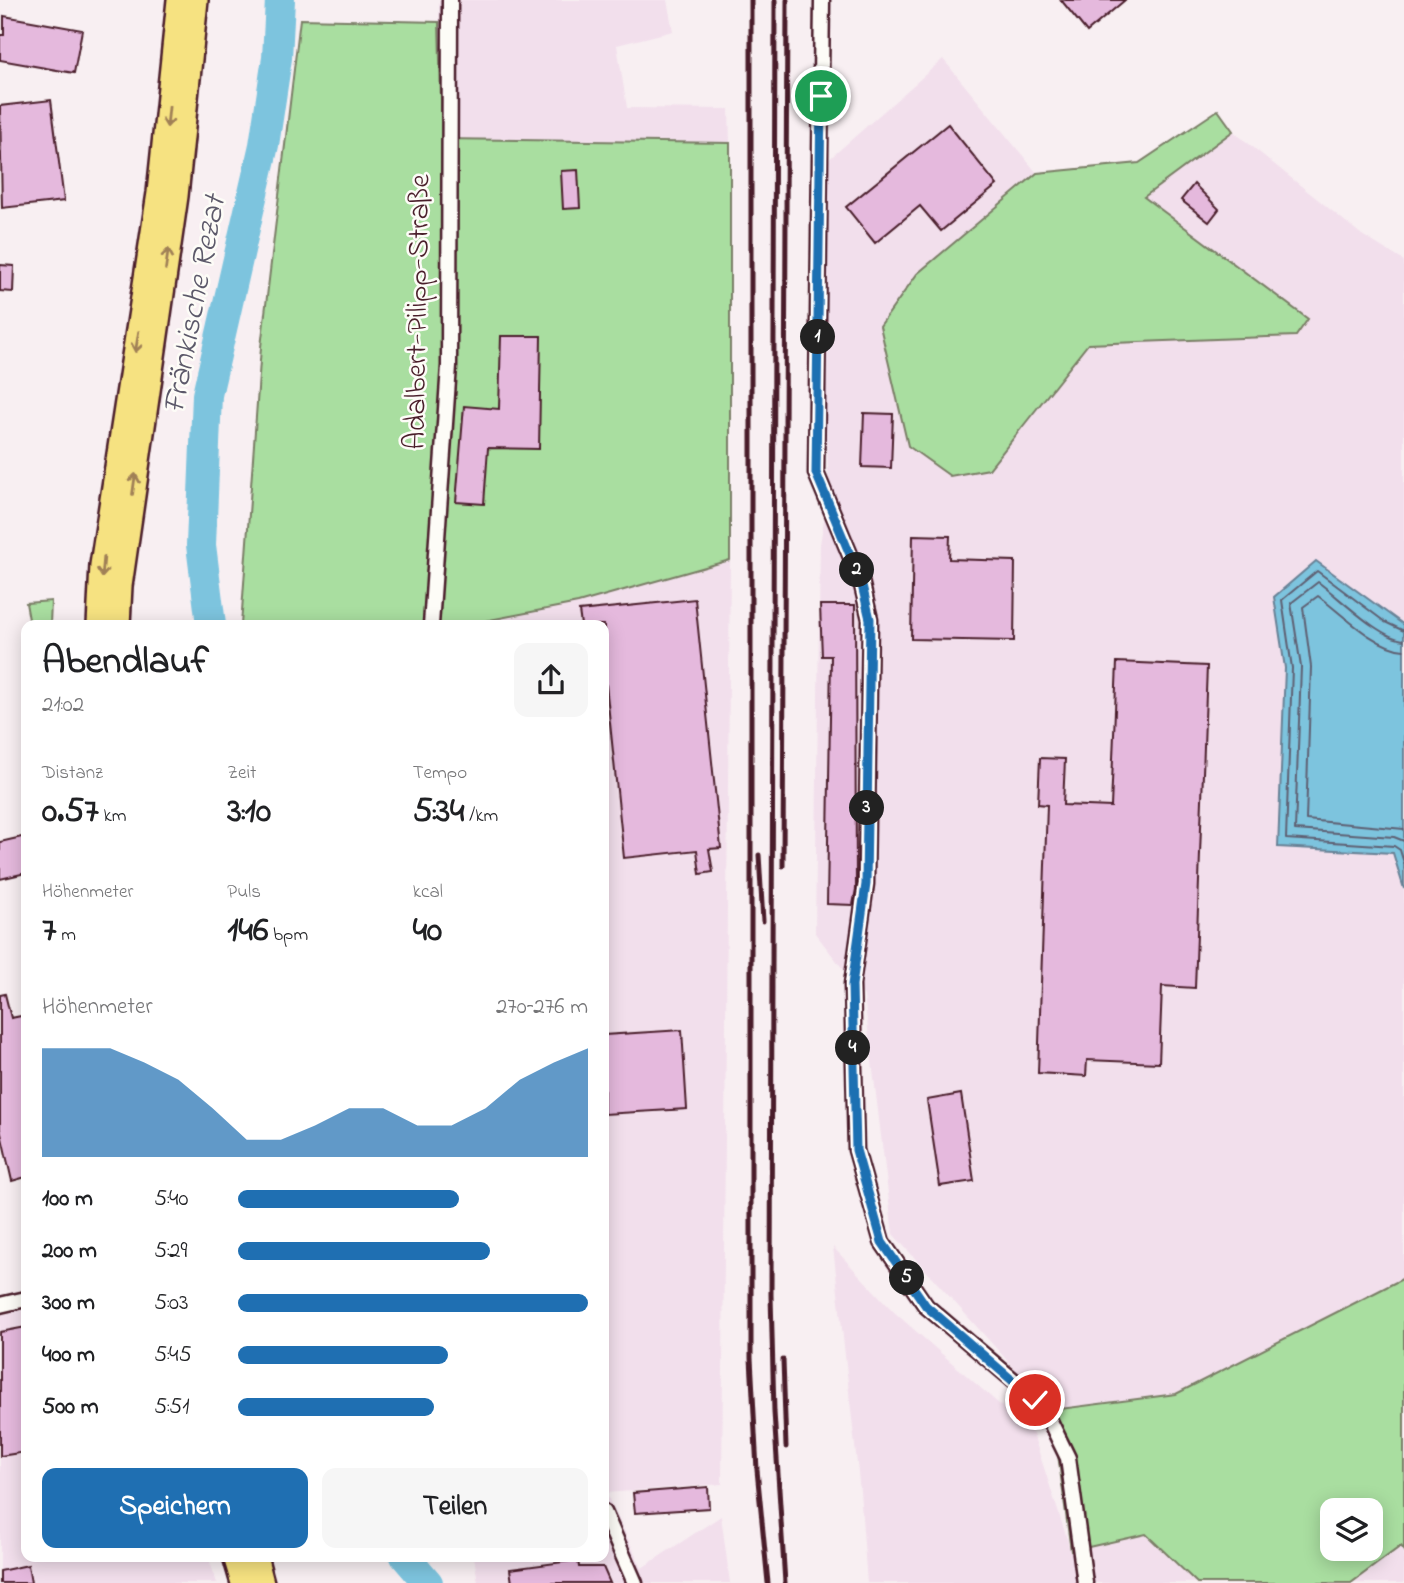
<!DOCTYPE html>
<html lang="de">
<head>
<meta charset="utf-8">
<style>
	:root { --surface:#fff; --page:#f6f6f6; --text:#202124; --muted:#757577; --accent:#1f6fb2 }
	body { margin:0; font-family:"Indie Flower",sans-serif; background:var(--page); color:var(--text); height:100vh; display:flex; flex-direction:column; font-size:26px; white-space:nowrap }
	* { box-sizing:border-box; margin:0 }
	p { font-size:23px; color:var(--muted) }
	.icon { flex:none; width:38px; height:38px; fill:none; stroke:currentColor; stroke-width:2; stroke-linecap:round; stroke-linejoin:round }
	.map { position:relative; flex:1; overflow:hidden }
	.details { position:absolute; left:21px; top:620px; width:588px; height:942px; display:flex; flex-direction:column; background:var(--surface); border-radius:14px; box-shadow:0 4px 18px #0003 }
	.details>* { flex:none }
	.buttons { position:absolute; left:1320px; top:1498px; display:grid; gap:14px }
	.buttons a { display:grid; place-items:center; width:63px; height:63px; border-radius:14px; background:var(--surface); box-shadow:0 4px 18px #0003; font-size:35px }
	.pin { position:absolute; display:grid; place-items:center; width:60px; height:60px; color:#fff; margin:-30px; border:4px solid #fff; border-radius:50%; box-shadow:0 2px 7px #0007 }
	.km { position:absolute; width:35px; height:35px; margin:-18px; border-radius:50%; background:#222; color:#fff; font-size:19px; line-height:35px; text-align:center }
	.round { display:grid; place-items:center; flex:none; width:74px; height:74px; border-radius:14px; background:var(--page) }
	.head { display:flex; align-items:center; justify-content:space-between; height:119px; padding:0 21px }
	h1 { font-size:38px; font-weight:700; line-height:52px }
	.figures { display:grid; grid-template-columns:repeat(3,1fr); gap:10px; height:119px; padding:7px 21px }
	.figures div { display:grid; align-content:center }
	.figures b { font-size:35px; font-weight:700 }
	.figures small { font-size:19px; font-weight:400 }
	.figures p { font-size:19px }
	.chart { height:196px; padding:14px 21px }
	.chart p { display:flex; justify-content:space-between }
	.chart svg { width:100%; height:126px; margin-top:7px; fill:var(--accent); opacity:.7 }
	.button { display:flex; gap:14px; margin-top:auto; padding:14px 21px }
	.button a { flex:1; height:80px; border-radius:14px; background:var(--accent); color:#fff; font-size:28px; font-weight:700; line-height:80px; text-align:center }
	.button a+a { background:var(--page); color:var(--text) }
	ul { padding:0 21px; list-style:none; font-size:23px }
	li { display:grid; grid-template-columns:112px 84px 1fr; align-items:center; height:52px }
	li i { height:18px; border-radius:9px; background:var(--accent) }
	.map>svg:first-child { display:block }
	.built { fill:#f2dfec }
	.green { fill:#a9dea0; stroke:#7a7e66; stroke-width:2; fill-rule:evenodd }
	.water { fill:#7dc4de; stroke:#698296; stroke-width:2 }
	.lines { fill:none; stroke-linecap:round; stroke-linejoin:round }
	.shore { stroke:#5e6173; stroke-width:2 }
	.river { stroke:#7dc4de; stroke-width:30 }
	.building { fill:#e5b9dd; stroke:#4a1f2b; stroke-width:2 }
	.minor-casing { stroke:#4a1f2b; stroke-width:19 }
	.primary-casing { stroke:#4a1f2b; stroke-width:28 }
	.minor { stroke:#fdfcf7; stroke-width:14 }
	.primary { stroke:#f6e281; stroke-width:23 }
	.rail { stroke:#4a1f2b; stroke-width:5 }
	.oneway { stroke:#a08056 }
	.route-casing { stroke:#fff; stroke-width:14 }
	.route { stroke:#1f6fb2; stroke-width:9 }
	.labels { text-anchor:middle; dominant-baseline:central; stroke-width:5; stroke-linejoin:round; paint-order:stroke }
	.street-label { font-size:30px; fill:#4a1f2b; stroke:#fdfcf7 }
	.water-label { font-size:32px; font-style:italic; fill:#5c596a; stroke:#fdfcf7 }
</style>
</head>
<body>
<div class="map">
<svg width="1404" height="1583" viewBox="0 0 1404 1583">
	<rect width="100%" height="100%" fill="#f8eff2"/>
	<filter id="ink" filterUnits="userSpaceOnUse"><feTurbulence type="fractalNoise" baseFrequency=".0143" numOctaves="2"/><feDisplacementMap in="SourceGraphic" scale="14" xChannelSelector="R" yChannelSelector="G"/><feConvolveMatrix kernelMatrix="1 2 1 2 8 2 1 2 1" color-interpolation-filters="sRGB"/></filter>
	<g filter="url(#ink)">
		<path class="built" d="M439,0H667L673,31L617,45L627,108L729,109L730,143L441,139Z
			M943,59L1037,173L917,274L989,469L1087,343L1296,336L1307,319L1144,197L1233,131L1362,235L1404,261V1278L1176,1394L1052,1410L893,1234L864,996L815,933L820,544L829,490L825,407L826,162Z
			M730,560L722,1484L606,1493L642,1568L721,1516L730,1583H478L474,1556H604V625H464L578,603Z
			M833,1247L894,1312L1033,1434L1071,1551L1146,1534L1197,1583H867L860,1491Z
			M26,1309V1556H208L217,1583H0V1315Z
			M1401,1546L1404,1550V1583H1351Z"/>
		<path class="green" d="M300,19L439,22L442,139L730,143V560L578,603L464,625H241L261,347Z
			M1218,110L1233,131L1144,197L1308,319L1296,336L1088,344L989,469L950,476L908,446L880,326L917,274L1037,173L1139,163Z
			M51,601L50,625H30L26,603Z
			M1404,1278V1550L1401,1546L1351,1583H1197L1146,1534L1071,1551L1052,1410L1176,1394ZM1332,1510H1370V1549H1332Z"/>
		<path class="water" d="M1316,561L1404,625V889L1393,853L1278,847L1285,668L1274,597Z"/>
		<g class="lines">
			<path class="shore" d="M1404,631L1385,622L1317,571L1282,600L1292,668L1286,839L1394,846L1400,850L1404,863
				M1404,640C1379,638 1339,597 1318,582L1291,603L1301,667L1295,830L1394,837L1404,841
				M1404,650C1376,649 1340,612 1318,596L1303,607L1311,667L1306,820L1404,829"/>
			<path class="river" d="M211,625L201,545L207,395L264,145L277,58L280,0
				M405,1556L428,1583"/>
		</g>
		<path class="building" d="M1061,0H1125L1087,32Z
			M4,16L82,30L74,73L0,60V35H4Z
			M51,100L64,201L2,208L0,106Z
			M948,124L997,185L941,231L920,206L875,243L846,207Z
			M578,170L580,208L563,209L561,171Z
			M1194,184L1219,209L1209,222L1181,200Z
			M0,265L14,266L13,292L0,291Z
			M501,336H541L539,449L488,448L484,504L456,502L464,406L499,409Z
			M864,413L893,414L891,468L862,467Z
			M913,535L950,536L949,559L1015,561L1014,641L911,639Z
			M695,599L721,848L709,849L713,872L700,874L697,850L624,858L604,665V625H581L579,611Z
			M820,605H855L856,889L853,905L827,904L831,656H822Z
			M1117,662L1207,666L1195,988L1162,986L1159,1063L1087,1060L1086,1076L1038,1073L1047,805L1038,804L1040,758L1065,759L1063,805L1111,807Z
			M26,836V873L0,879V842Z
			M5,994L11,1018L26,1015V1177L12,1181L0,1129V995Z
			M682,1030L687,1109L604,1114V1035Z
			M961,1094L974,1181L940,1186L927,1100Z
			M26,1327V1452L0,1456V1332Z
			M708,1487L709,1508L635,1513L633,1493Z
			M578,1560L579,1567H603L610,1583H512L510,1569Z
			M28,1565L31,1583H0V1571Z"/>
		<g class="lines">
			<g class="minor-casing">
				<path id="minor" d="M822,0L816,473L861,581L870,619L866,884L852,984L856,1150L882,1242L926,1306L1026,1391L1050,1421L1068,1458L1085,1583
					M431,625L449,366L450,0
					M0,1305L26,1299
					M604,1512L635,1583"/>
			</g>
			<g class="primary-casing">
				<path id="primary" d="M99,625L102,565L159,193L179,0
					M118,625L120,586L176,196L196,0
					M235,1556L243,1583
					M255,1556L262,1583"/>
			</g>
			<use href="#minor" class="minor"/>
			<use href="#primary" class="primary"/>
			<path class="rail" d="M751,0V1358L757,1470L768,1583
				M775,0L771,1295L774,1412L785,1583
				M759,855L763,921
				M783,866L787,0
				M783,1360L786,1447"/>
		</g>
		<defs><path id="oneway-shaft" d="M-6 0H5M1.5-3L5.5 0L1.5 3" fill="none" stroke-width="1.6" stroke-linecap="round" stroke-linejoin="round" transform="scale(1.75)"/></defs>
		<g class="oneway">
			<use href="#oneway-shaft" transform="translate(168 117) rotate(96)"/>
			<use href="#oneway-shaft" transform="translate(167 259) rotate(-82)"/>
			<use href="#oneway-shaft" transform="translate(137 342) rotate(99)"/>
			<use href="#oneway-shaft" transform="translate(134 484) rotate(-82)"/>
			<use href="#oneway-shaft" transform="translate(103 567) rotate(95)"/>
		</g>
	</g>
	<g class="lines" filter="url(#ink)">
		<g class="route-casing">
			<path id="route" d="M821,96L816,473L861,581L870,619L866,884L852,985L856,1150L882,1242L926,1306L1035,1400"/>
		</g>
		<use href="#route" class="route"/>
	</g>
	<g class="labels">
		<g class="street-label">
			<text transform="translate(419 312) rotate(-89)">Adalbert-Pilipp-Straße</text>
		</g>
		<g class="water-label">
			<text transform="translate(196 305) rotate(-79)">Fränkische Rezat</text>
		</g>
	</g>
</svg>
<div class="buttons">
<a><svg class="icon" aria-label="layers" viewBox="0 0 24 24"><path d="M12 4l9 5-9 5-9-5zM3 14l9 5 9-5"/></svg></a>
</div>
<div class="pin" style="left:821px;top:96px;background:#1e9e55"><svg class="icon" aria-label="arrive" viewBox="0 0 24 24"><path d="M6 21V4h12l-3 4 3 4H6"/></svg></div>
<div class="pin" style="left:1035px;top:1400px;background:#d93025"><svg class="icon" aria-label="check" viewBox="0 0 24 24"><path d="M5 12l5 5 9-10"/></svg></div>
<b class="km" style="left:818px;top:337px">1</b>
<b class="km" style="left:857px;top:570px">2</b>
<b class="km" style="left:867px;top:808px">3</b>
<b class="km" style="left:853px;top:1048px">4</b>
<b class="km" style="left:907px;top:1278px">5</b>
<section class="details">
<div class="head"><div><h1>Abendlauf</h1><p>21:02</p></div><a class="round"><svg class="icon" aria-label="share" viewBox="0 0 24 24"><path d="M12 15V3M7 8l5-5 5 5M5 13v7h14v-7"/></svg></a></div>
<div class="figures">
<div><p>Distanz</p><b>0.57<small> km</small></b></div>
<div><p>Zeit</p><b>3:10</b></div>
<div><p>Tempo</p><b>5:34<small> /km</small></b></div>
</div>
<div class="figures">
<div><p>Höhenmeter</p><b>7<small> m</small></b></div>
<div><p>Puls</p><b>146<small> bpm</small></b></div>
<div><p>kcal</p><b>40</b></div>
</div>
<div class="chart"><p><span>Höhenmeter</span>270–276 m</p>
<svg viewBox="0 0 160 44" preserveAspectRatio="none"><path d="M0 44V6L10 6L20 6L30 11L40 17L50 27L60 38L70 38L80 33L90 27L100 27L110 33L120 33L130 27L140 17L150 11L160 6V44z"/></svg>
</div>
<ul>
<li><b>100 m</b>5:40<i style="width:63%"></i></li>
<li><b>200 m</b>5:29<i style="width:72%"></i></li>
<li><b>300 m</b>5:03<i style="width:100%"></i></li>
<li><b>400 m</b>5:45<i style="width:60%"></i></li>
<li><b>500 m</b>5:51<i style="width:56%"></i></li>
</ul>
<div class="button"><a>Speichern</a><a>Teilen</a></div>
</section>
</div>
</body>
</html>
